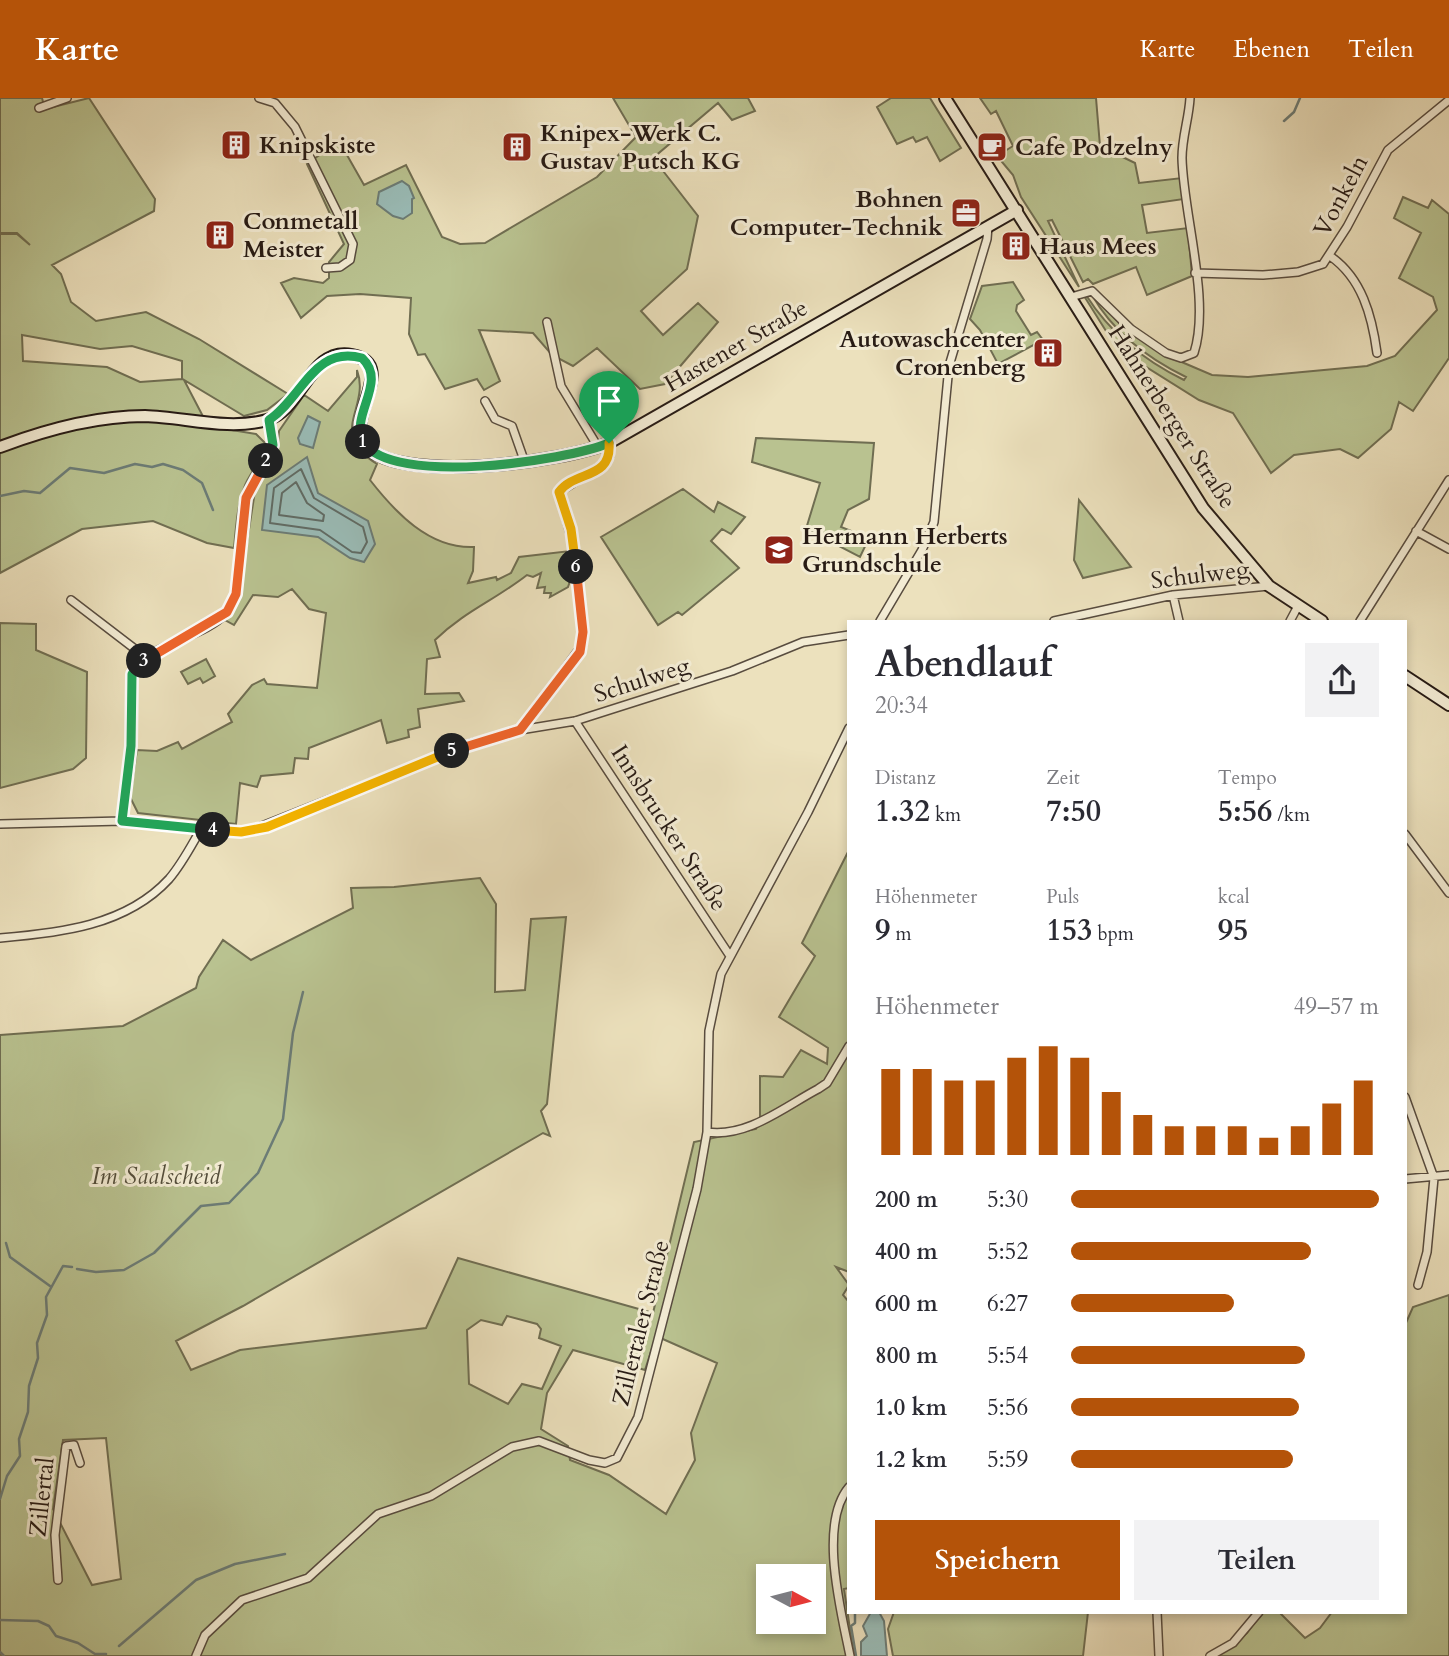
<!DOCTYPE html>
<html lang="de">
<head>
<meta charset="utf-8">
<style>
	:root { --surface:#fff; --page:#f2f2f3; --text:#2b2b33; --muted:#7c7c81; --accent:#b45309 }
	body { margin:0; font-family:Cardo,serif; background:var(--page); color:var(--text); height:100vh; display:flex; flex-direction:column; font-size:26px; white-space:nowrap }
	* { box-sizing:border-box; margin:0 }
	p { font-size:23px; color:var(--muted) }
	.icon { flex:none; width:38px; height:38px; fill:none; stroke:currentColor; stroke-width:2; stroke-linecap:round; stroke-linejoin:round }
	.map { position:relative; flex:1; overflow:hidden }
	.panel { position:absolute; left:847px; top:522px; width:560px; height:994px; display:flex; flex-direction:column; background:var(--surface); border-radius:0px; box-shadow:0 4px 10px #0003 }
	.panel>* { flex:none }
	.needle { width:46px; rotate:97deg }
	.buttons { position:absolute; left:756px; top:1466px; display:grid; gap:14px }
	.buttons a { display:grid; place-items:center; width:70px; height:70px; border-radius:0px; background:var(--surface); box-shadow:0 4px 10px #0003; font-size:35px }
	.pin { position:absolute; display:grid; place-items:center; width:60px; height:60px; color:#fff; margin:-72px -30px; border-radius:50% 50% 50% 0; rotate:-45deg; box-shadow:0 0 7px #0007 }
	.pin .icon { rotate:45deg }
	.km { position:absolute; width:35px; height:35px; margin:-18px; border-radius:50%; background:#222; color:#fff; font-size:19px; line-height:35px; text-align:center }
	.round { display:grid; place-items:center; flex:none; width:74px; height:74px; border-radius:0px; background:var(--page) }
	.overview { display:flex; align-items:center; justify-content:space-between; height:119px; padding:0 28px }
	h1 { font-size:38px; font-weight:700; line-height:52px }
	.stats { display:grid; grid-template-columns:repeat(3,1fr); gap:10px; height:119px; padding:7px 28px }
	.stats div { display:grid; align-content:center }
	.stats b { font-size:30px; font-weight:700 }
	.stats small { font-size:19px; font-weight:400 }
	.stats p { font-size:19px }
	.chart { height:196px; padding:14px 28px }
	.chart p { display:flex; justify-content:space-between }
	.chart svg { width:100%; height:126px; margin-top:7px; stroke:var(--accent); stroke-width:6 }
	.button { display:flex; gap:14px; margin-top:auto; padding:14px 28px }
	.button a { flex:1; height:80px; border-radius:0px; background:var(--accent); color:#fff; font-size:28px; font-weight:700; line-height:80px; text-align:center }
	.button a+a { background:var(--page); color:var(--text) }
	ul { padding:0 28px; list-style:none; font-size:23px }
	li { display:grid; grid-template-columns:112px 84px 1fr; align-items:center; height:52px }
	li i { height:18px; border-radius:9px; background:var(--accent) }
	header { display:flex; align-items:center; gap:42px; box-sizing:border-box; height:98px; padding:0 35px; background:var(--accent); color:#fff }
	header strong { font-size:33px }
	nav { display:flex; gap:38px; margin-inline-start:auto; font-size:24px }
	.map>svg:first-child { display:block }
	.green { fill:#b9c290; stroke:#706e52; stroke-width:2; fill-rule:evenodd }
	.water { fill:#9abcb7; stroke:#6c7c76; stroke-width:2 }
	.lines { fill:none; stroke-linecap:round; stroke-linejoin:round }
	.shore { stroke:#606c66; stroke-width:2 }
	.stream { stroke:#6c7c76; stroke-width:2.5 }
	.minor-casing { stroke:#584c3f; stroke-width:10 }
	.secondary-casing { stroke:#271b15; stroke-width:14 }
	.minor { stroke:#f3ecd4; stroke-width:7 }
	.secondary { stroke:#f3ecd4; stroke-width:10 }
	.split-1-casing { stroke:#fff; stroke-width:14 }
	.split-2-casing { stroke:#fff; stroke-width:14 }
	.split-3-casing { stroke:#fff; stroke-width:14 }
	.split-4-casing { stroke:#fff; stroke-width:14 }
	.split-5-casing { stroke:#fff; stroke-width:14 }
	.split-6-casing { stroke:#fff; stroke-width:14 }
	.split-7-casing { stroke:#fff; stroke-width:14 }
	.split-1 { stroke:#22a559; stroke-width:9 }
	.split-2 { stroke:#22a559; stroke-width:9 }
	.split-3 { stroke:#f0652b; stroke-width:9 }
	.split-4 { stroke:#22a559; stroke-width:9 }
	.split-5 { stroke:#f5b400; stroke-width:9 }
	.split-6 { stroke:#f0652b; stroke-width:9 }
	.split-7 { stroke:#f5b400; stroke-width:9 }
	.labels { text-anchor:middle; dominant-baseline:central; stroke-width:6; stroke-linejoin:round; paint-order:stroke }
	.poi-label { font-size:24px; font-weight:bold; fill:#271b15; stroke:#f3ecd4; text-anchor:start }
	.street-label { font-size:24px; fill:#271b15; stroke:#f3ecd4 }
	.park-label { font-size:24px; font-style:italic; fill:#534d3a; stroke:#f3ecd4 }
</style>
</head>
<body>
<header>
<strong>Karte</strong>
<nav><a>Karte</a><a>Ebenen</a><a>Teilen</a></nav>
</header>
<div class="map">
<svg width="1449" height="1558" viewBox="0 0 1449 1558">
	<rect width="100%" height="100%" fill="#ece1bd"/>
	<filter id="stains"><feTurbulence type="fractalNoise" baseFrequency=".00286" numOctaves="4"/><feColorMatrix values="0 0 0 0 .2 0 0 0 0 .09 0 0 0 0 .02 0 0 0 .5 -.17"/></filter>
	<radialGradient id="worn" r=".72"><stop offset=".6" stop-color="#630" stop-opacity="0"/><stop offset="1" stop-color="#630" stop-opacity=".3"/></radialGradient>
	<path class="green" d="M0,0H42L45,11L89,0L155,101L154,113L52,167L61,176L71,204L96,223L146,214L199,241L288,296L267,312L244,318L184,282L208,328L256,336L265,345C265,361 249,374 244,390C237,409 236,430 234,450L207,445L153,423L82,431L0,475V136H17L30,147L17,135H0ZM22,237L100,251L132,248L182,263V281L140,284L107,269L23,263Z
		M613,0H748L755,13L732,22L718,5L653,60L698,118L687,171L641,213L663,237L698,205L718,224L665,286L640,291L597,250L573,268L552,257L533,235L479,232L500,283L484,292L477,281L445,291L425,256L418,257L409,236L411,200L360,196L327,198L301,220L281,185L294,180L323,185L329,180V164L344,146L307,66L339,43L364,87L406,67L442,139L460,146L485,145L597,79L636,39Z
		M891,0H930L961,50L940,63L927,39L916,44L913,39L897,46L877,9Z
		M980,0H1096L1100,48L1135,65L1139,85L1182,80L1184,101L1142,107L1147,135L1188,130L1192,178L1147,197L1136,169L1093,186L1088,181L1083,184L1052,122L1048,123L1079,189L1021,99L1013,77L997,58L1013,48L996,13L991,16Z
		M1403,99L1428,110L1432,102L1449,116V260L1413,313L1399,304L1391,331L1358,360L1340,351L1294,357L1271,375L1233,315L1199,302L1146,269L1133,276L1084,198L1086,197C1110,235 1143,262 1184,282L1186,279C1147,260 1113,234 1092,197L1124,230L1170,259L1212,277L1248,279L1367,268L1395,258L1437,212L1433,199L1399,180L1421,135L1394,120Z
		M1013,184L1024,202L1017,207L1016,213L1031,237L1037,234L1043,242L998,266L980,232L970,221L982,188Z
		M357,272C371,310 326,335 377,366L370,382C395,414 429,451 474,449L473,473L468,485L496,479L497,482L511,475L519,459L570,453L573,474L568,489L550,499L551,495H544L545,489L537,490L541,475L533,479L527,477C495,502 465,513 435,542L440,559L427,561L425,596L459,595L464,603L418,611L420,629L408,632L409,639L387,645L381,622L309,650L308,661L295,660L293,675L261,678L257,689L240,685L236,726L138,715L130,699L137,652L157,653L178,644L182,651L232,624L228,616L252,587L264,581L267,586L317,590L326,515L309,511L292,491L278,499L253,497L234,527L225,522L239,495L255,393L277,356L279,333L304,297L328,313L357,279Z
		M756,340L874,345L869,401L848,412L841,429L869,440L860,459L806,431L820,385L752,364Z
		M683,391L714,414L718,404L745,419L731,436L722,431L711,443L739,470L682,517L678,514L658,527L601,439Z
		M1079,402L1131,469L1083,480L1074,462Z
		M0,525L36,526V552L87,574L86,660L73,671L0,690Z
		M206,561L215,578L203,585L200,580L188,586L181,574Z
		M849,752V1174L836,1169L849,1187L843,1197L849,1204V1490L844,1491L854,1558H0V937L123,928L196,890L199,879L223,842L251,862L353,810L351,790L394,789L480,780L496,806L495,894L525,892L531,821L566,819L547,1006L541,1013L550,1038L543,1035L243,1208L176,1243L191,1272L240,1252L426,1230L458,1160L653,1215L694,1044L756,1031L760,1021L767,1018L760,1019V978L783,979L801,952L827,966L828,950L779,919L815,858L802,845ZM507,1218L537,1226L541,1231L539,1240L561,1248L542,1291L522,1286L508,1306L469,1286L467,1232L481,1222L502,1227ZM656,1238L717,1265L691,1335L695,1362L666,1416L609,1377L570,1362L568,1348L541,1331L547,1295L573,1252L645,1272ZM106,1340L121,1481L92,1487L53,1411L63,1342ZM768,1479H814V1524H768Z
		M1449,1197V1558H1217L1247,1535L1262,1514H1279L1305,1540L1320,1530L1332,1514H1405V1227L1413,1209Z
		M894,1514H1088L1083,1558H893L888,1531Z"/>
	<path class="water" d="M402,83L409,88L414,100L412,101V115L403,121L393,118L377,106L379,94Z
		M308,318L320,324L313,350L300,346L298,340Z
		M307,359L318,395L368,423L375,446L364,464L350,460L318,439L262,432L267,387Z
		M871,1514H879L884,1523L887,1558H861V1544L867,1538L863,1528Z"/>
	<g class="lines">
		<path class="shore" d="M301,371L314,400L363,429L367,444L361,455L352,454L320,432L270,425L274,390Z
			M296,384L307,405L324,417L323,423L279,417L282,395Z"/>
		<path class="stream" d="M1284,23L1294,14L1300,0
			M0,398L24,393L40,395L70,370L104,375L135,366L152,369L163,366L183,372L202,385L213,412
			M6,1145L10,1159L50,1188
			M77,1171L96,1174L124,1172L154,1155L201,1108L229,1105L258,1075L283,1021L293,935L303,894
			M0,1401L7,1378L20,1358L19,1341L28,1314L29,1288L38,1260L37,1245L47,1217L46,1199L63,1168L72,1169
			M855,1514V1525L851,1528L856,1558
			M0,1522L38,1523L49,1528L56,1538L78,1545L95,1556H106
			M119,1548L196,1482L235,1466L285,1456
			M0,1554L4,1558"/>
		<g class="minor-casing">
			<path id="minor" d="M259,0L275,5L295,29L353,146L350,162L340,169L326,170
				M39,10L67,0
				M1330,158C1362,180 1372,218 1377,255
				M1195,175L1263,177L1298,174L1323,166L1347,129L1388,52L1449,2
				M1071,199L1092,193L1131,231L1166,255L1181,260L1194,255C1211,203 1183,115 1182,60C1182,39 1189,20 1190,0
				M547,224L561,288L598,349
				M485,303L495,321L512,328L524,362
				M1416,433L1449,451
				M1173,497L1179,523
				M71,502L148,561
				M880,523L922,452L934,424L949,268L987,141L988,128
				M1054,523L1173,497L1269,488
				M1290,523L1298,508
				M1360,523L1449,382
				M575,623L730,858
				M521,631L583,546L575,454L559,394L605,365L610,357L609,345
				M122,723L131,648L132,576C150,544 202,541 226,515C245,494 238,438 244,410C251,372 280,364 269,322
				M0,726L122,723L249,733L472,645L520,632L575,623L732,573L803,544L849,537
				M1405,736L1449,795
				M0,840C59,835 126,828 169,781C182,766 191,748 201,731
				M1405,999L1434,1080L1427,1154L1418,1187
				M707,1034C747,1040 784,1009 818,991L827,985L849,948
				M1405,1081L1449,1077
				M849,1389C818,1426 841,1513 850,1558
				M58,1482L55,1437L66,1348L74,1347L80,1365
				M1157,1514L1159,1558
				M196,1558L205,1537L242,1502L308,1480L378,1416L431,1398L512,1349L539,1343L589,1362L605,1365L617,1360L638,1319L697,1091L707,1034L709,933L721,876L808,714L849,630
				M1210,1558L1233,1545L1259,1514"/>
		</g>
		<g class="secondary-casing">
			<path id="secondary" d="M945,0L1203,410L1269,488L1322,523
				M0,349C45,332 97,318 145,318C184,319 229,333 267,322C302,312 310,248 352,257C402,267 337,325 370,352C410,384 563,364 609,345L1017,112
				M1405,578L1449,607"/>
		</g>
		<use href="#minor" class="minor"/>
		<use href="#secondary" class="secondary"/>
	</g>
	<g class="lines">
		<g class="split-1-casing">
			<path id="split-1" d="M363,344C393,389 565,363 609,345"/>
		</g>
		<g class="split-2-casing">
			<path id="split-2" d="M266,363L273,347L269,322C303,299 314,247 362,260C388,284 350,316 363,344"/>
		</g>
		<g class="split-3-casing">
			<path id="split-3" d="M144,563L227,514L236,496L246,400L266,363"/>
		</g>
		<g class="split-4-casing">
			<path id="split-4" d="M144,563L132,576L131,648L122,723L213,732"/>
		</g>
		<g class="split-5-casing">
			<path id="split-5" d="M213,732L241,734L267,729L452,653"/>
		</g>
		<g class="split-6-casing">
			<path id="split-6" d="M452,653L520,632L580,554L583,534L576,469"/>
		</g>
		<g class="split-7-casing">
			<path id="split-7" d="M576,469L571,431L559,394C575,372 612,382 609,345"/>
		</g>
		<use href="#split-1" class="split-1"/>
		<use href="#split-2" class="split-2"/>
		<use href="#split-3" class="split-3"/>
		<use href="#split-4" class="split-4"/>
		<use href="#split-5" class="split-5"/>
		<use href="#split-6" class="split-6"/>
		<use href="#split-7" class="split-7"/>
	</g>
	<defs>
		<g id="building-square" transform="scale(1.575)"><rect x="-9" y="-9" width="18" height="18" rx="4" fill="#8f2418" stroke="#f3ecd4"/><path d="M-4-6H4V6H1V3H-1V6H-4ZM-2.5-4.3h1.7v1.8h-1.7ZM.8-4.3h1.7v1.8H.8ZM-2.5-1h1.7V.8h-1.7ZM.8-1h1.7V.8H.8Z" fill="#fff"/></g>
		<g id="cafe-square" transform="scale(1.575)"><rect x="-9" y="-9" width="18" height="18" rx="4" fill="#8f2418" stroke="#f3ecd4"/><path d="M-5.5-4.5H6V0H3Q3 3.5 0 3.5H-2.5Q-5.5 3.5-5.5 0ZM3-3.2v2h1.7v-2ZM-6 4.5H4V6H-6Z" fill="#fff"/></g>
		<g id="office-square" transform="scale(1.575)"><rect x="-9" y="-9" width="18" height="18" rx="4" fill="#8f2418" stroke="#f3ecd4"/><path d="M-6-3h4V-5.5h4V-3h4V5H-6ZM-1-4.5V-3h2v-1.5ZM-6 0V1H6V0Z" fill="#fff"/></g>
		<g id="school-square" transform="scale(1.575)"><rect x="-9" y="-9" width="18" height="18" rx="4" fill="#8f2418" stroke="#f3ecd4"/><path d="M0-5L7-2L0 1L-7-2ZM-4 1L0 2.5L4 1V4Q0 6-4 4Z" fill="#fff"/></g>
	</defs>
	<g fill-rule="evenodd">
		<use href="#building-square" x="236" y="47"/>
		<use href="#building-square" x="517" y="49"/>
		<use href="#cafe-square" x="992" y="49"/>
		<use href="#office-square" x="966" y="115"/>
		<use href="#building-square" x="220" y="137"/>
		<use href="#building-square" x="1016" y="148"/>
		<use href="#building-square" x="1048" y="255"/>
		<use href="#school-square" x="779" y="452"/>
	</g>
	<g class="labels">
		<g class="poi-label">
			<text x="540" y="35">Knipex-Werk C.<tspan x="540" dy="28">Gustav Putsch KG</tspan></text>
			<text x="259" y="47">Knipskiste</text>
			<text x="1015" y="49">Cafe Podzelny</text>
			<text x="943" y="101" text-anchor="end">Bohnen<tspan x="943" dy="28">Computer-Technik</tspan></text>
			<text x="243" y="123">Conmetall<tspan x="243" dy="28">Meister</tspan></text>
			<text x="1039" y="148">Haus Mees</text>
			<text x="1025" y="241" text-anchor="end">Autowaschcenter<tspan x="1025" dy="28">Cronenberg</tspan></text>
			<text x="802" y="438">Hermann Herberts<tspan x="802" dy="28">Grundschule</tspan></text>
		</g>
		<g class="street-label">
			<text transform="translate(1341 98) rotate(-62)">Vonkeln</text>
			<text transform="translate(736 248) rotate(-30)">Hastener Straße</text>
			<text transform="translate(1172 319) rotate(57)">Hahnerberger Straße</text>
			<text transform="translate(1200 477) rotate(-7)">Schulweg</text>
			<text transform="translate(642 582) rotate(-18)">Schulweg</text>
			<text transform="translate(669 730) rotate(57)">Innsbrucker Straße</text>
			<text transform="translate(641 1225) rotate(-76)">Zillertaler Straße</text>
			<text transform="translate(42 1399) rotate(-84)">Zillertal</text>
		</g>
		<g class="park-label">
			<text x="156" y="1078">Im Saalscheid</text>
		</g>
	</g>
	<rect width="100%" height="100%" filter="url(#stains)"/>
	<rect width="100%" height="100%" fill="url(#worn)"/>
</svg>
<div class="buttons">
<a><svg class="needle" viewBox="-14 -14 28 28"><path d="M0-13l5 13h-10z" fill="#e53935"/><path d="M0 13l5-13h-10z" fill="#7c7c81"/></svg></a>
</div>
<div class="pin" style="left:609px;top:345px;background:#1e9e55"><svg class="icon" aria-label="arrive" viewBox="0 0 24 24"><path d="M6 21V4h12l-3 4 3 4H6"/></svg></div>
<b class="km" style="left:363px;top:344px">1</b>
<b class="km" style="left:266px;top:363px">2</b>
<b class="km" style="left:144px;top:563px">3</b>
<b class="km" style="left:213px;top:732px">4</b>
<b class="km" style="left:452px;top:653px">5</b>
<b class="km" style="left:576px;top:469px">6</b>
<section class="panel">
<div class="overview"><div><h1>Abendlauf</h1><p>20:34</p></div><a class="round"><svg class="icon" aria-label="share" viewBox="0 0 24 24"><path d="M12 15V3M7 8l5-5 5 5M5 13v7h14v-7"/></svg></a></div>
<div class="stats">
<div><p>Distanz</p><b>1.32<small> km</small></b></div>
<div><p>Zeit</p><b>7:50</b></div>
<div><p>Tempo</p><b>5:56<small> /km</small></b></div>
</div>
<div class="stats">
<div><p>Höhenmeter</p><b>9<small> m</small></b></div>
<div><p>Puls</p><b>153<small> bpm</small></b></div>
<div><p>kcal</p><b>95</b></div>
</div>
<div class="chart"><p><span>Höhenmeter</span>49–57 m</p>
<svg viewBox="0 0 160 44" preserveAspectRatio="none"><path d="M5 44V14M15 44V14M25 44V18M35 44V18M45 44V10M55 44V6M65 44V10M75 44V22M85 44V30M95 44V34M105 44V34M115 44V34M125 44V38M135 44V34M145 44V26M155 44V18"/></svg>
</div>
<ul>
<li><b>200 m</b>5:30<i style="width:100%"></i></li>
<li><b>400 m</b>5:52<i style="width:78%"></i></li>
<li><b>600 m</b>6:27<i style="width:53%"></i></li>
<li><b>800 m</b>5:54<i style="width:76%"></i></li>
<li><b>1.0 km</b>5:56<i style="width:74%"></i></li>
<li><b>1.2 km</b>5:59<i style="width:72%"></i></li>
</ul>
<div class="button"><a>Speichern</a><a>Teilen</a></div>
</section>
</div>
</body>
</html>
